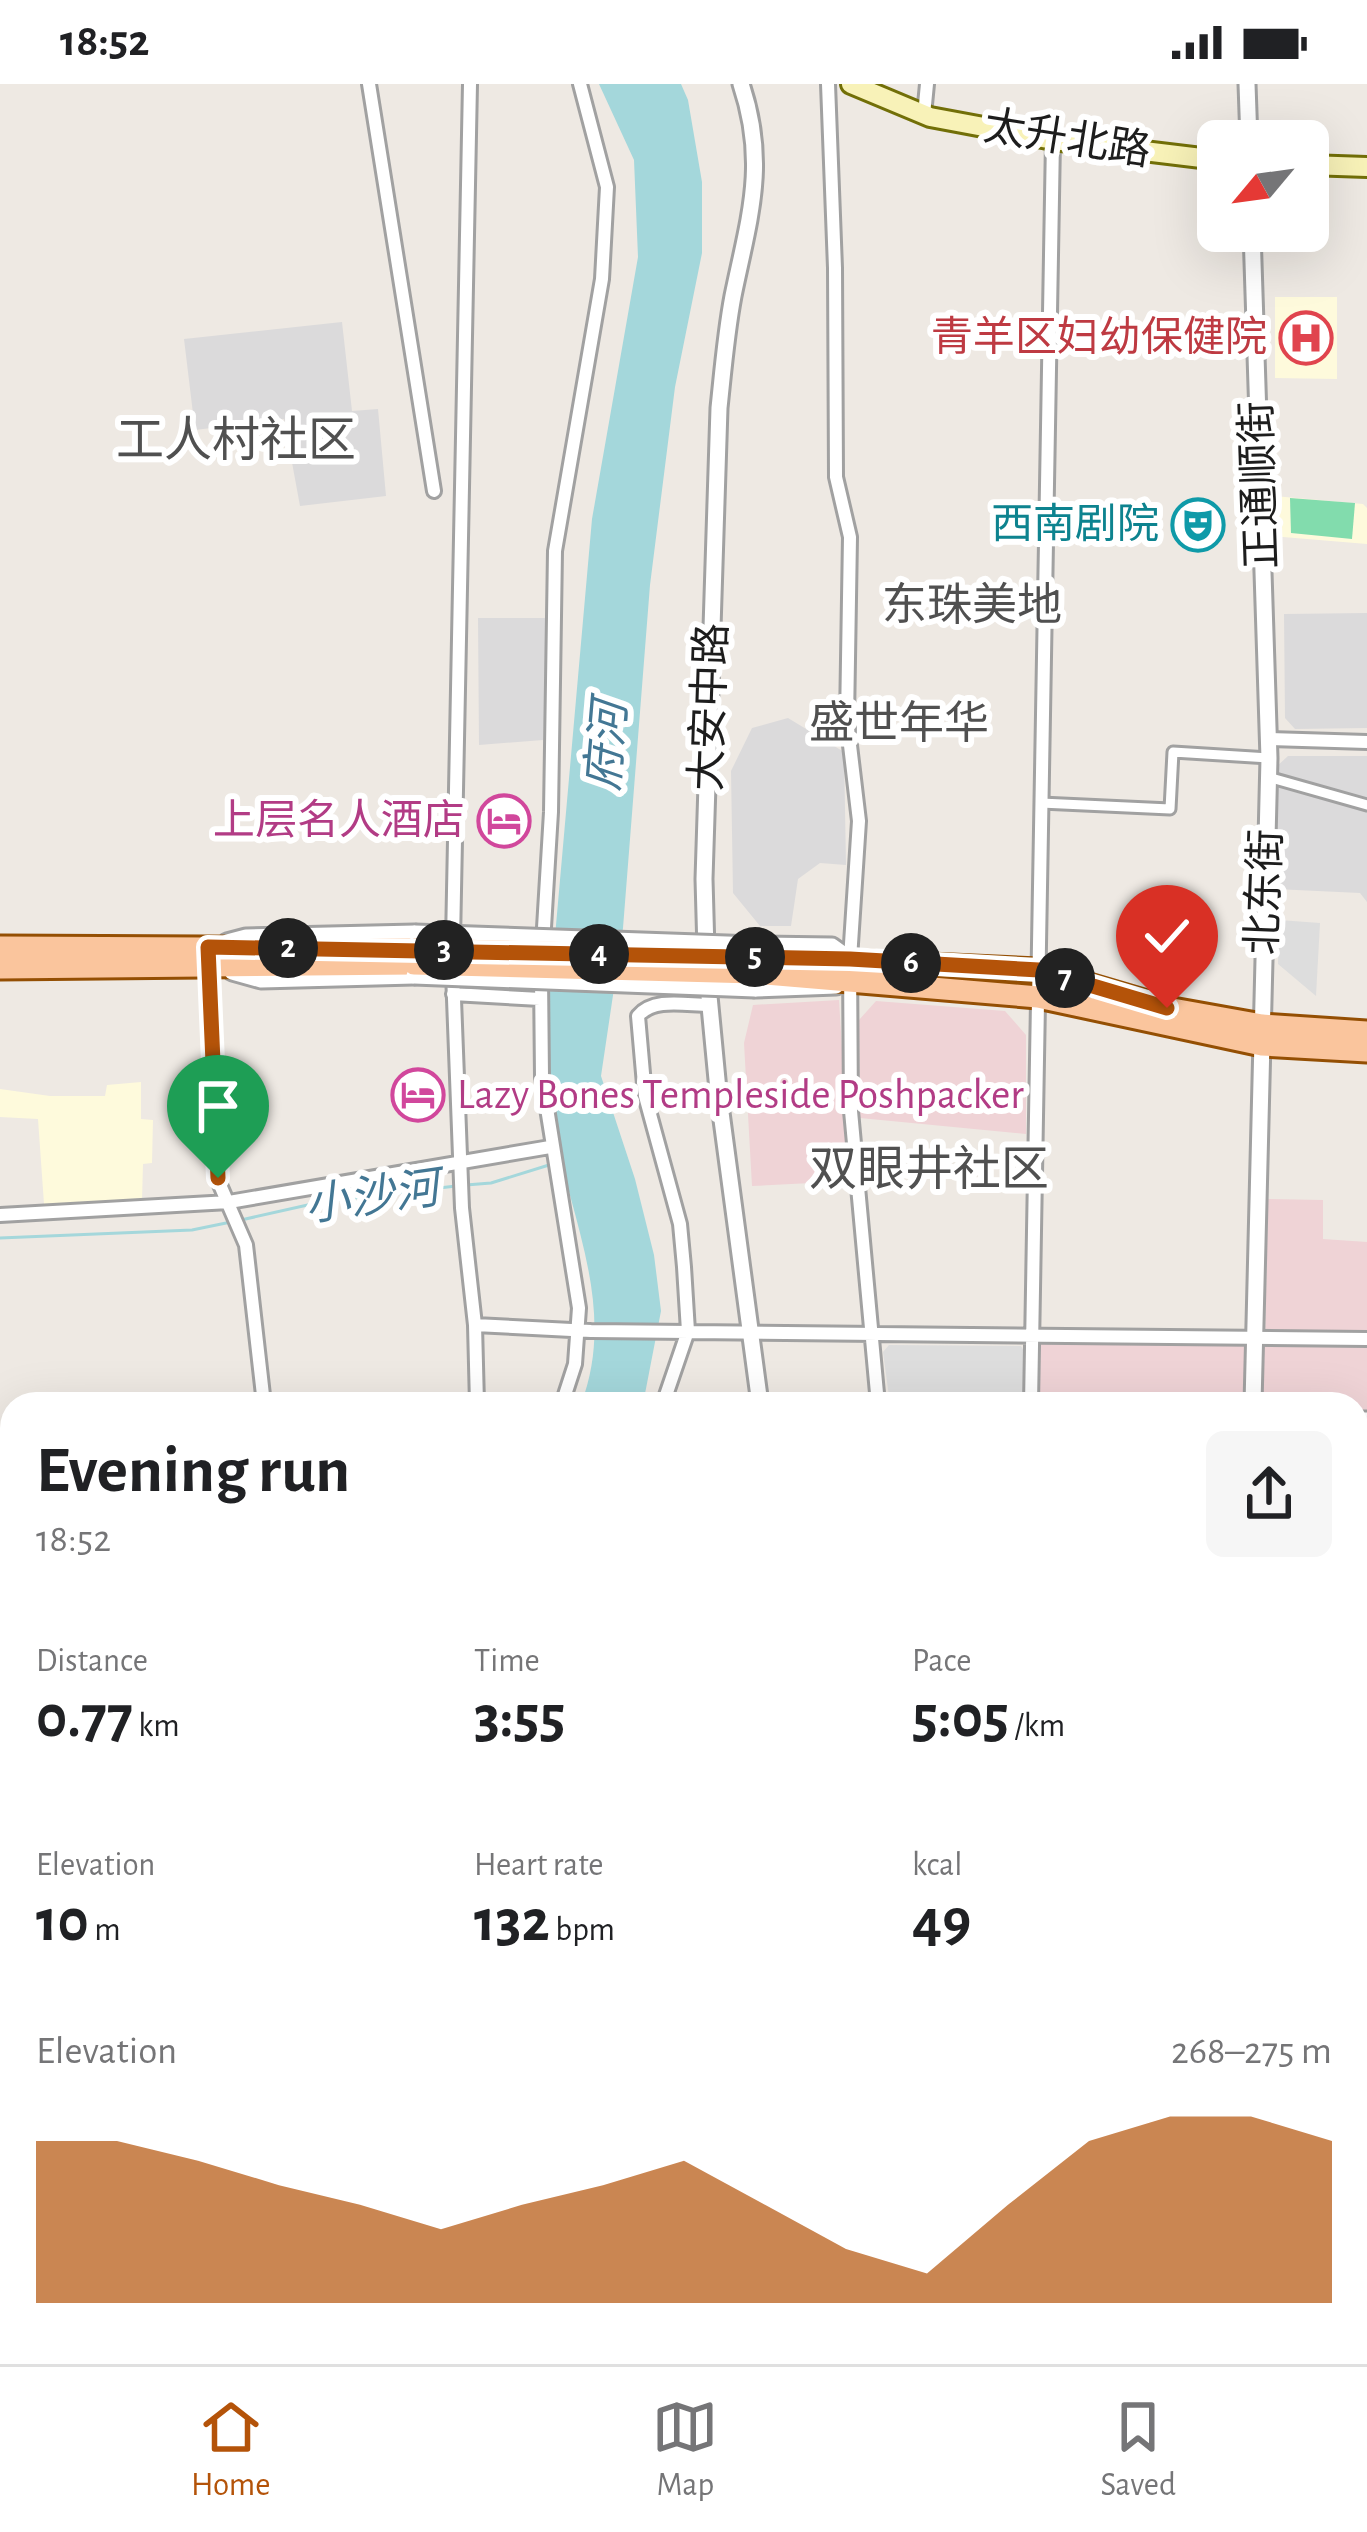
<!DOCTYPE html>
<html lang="en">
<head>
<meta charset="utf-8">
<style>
	:root { --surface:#fff; --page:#f6f6f6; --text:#202124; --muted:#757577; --line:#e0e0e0; --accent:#b45309 }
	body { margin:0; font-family:"Alegreya Sans","Noto Sans SC",sans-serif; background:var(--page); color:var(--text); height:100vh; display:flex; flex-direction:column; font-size:45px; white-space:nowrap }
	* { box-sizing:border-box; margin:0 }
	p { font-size:39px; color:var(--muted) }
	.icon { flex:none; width:66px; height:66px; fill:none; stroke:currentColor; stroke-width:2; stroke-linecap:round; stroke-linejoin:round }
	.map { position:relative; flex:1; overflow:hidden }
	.drawer { position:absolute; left:0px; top:1308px; width:1368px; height:972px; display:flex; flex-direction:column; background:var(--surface); border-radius:36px 36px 0 0; box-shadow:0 12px 48px #0002 }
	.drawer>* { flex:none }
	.needle { width:78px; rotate:241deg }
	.fabs { position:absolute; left:1197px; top:36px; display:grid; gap:24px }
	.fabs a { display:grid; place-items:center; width:132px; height:132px; border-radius:18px; background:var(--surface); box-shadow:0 12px 48px #0002; font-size:60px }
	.pin { position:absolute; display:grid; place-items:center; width:102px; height:102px; color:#fff; margin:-123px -51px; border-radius:50% 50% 50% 0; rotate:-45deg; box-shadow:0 0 12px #0007 }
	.pin .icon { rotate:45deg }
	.km { position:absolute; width:60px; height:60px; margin:-30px; border-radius:50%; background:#222; color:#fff; font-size:33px; line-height:60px; text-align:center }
	.round { display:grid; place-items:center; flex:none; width:126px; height:126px; border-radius:18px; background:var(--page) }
	.overview { display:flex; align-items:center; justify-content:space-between; height:204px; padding:0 36px }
	h1 { font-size:66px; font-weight:700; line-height:90px }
	.figures { display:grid; grid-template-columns:repeat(3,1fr); gap:18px; height:204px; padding:12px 36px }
	.figures div { display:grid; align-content:center }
	.figures b { font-size:60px; font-weight:700 }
	.figures small { font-size:33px; font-weight:400 }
	.figures p { font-size:33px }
	.chart { height:336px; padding:24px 36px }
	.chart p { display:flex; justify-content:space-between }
	.chart svg { width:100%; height:216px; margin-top:12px; fill:var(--accent); opacity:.7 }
	.status { display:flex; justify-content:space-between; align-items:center; height:84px; padding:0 60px; background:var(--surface); direction:ltr }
	.status svg { height:33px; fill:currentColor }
	.menu { display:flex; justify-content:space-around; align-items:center; height:168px; border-top:3px solid var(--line); background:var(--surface); font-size:33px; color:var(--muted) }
	.menu a { display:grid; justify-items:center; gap:6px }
	.menu .current { color:var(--accent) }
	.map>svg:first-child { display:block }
	.residential { fill:#dbdadb }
	.commercial { fill:#efd3d6 }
	.industrial { fill:#e7d5e7 }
	.education { fill:#fefadc }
	.military { fill:#f0dad7 }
	.pitch { fill:#82dcad }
	.parking { fill:#ddd }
	.water { fill:#a4d7db }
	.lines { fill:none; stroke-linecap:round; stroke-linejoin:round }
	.stream { stroke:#a4d7db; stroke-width:3 }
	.pedestrian-casing { stroke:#a1a1a1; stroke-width:15 }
	.minor-casing { stroke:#a1a1a1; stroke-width:18 }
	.tertiary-casing { stroke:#a1a1a1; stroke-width:21 }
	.secondary-casing { stroke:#726f07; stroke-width:24 }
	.primary-casing { stroke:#944f03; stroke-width:27 }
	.pedestrian { stroke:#fff; stroke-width:9 }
	.minor { stroke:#fff; stroke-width:12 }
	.tertiary { stroke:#fff; stroke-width:15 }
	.secondary { stroke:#f8f2b8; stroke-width:18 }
	.primary { stroke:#fac59d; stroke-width:21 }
	.tertiary-bridge-casing { stroke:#a1a1a1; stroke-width:21; stroke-linecap:butt }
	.primary-bridge-casing { stroke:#944f03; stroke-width:27; stroke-linecap:butt }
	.tertiary-bridge { stroke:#fff; stroke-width:15 }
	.primary-bridge { stroke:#fac59d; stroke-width:21 }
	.route-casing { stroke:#fff; stroke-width:24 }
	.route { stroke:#b45309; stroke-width:15 }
	.labels { text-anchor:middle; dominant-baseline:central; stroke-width:12; stroke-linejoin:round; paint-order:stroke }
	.street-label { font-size:42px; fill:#1d1d1d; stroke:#fff }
	.health-label { font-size:42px; fill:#be3a42; stroke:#fff; text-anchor:end }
	.culture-label { font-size:42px; fill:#0d838f; stroke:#fff; text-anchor:end }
	.hotel-label { font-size:42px; fill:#b23c85; stroke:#fff; text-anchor:end }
	.neighbourhood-label { font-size:45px; fill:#505050; stroke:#fff }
	.water-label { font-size:45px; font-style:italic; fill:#437794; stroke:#fff }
	.quarter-label { font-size:48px; fill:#505050; stroke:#fff }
</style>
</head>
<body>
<div class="status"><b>18:52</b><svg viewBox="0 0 49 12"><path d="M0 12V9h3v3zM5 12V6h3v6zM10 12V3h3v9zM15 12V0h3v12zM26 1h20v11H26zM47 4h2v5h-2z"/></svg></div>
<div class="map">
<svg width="1367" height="2280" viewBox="0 0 1367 2280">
	<rect width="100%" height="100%" fill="#eee9e3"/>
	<path class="residential" d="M342,238L352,327L378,325L386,412L300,422L284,335L195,346L184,255Z
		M1367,529V644L1295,645L1285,634L1284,530Z
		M478,534H550L543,656L479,661Z
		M788,634L844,668L846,781L820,779L798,795L791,842H760L733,809L731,687L752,644Z
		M1288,672H1367V818L1360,809L1275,805V684Z"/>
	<path class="commercial" d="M839,916L850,1097L752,1102L744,959L753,921Z
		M876,917L1005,927L1026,951V1050L860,1034L859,936Z
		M1268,1115L1323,1116V1155L1367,1158V1544H1356V1320H1038L1039,1259H1265Z"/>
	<path class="industrial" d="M12,1373V1687L0,1688V1374Z"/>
	<path class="education" d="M1275,213H1337V295L1275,294Z
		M1274,412L1363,420L1367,424V460L1271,452Z
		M141,998V1035L153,1036L152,1079L143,1080L142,1116L44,1120L38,1035L0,1033V1005L50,1012H105L107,1001Z
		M0,1852L12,1859V2003L0,2005Z"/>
	<path class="military" d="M1356,2203H1367V2280H900L901,2268H1356Z"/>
	<path class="pitch" d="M1290,414L1355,419L1352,455L1291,449Z"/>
	<path class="parking" d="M1279,836L1320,839L1316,912L1278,880Z
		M889,1261L1021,1262L1026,1271L1024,1320H890L883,1268Z
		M1356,1631L1367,1632V1940L1356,1939Z"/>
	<path class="water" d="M599,0H681L688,16L702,98V169L675,303L650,501L623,844L601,992L635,1095L654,1171L661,1227L643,1320H581C618,1223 569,1133 553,1038C548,1011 549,982 546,954L592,435L638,173L634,76Z"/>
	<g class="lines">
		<path class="stream" d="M466,1101L491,1099L549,1081
			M241,1136L321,1118L456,1102
			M0,1154L192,1146L231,1138"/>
		<g class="pedestrian-casing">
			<path id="pedestrian" d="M1268,693L1367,721
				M1041,719L1170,725L1173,668L1269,674
				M1356,1333H1367
				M1364,1536L1367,1425"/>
		</g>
		<g class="minor-casing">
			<path id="minor" d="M369,0L434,407
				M828,0L835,184L836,393L850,453L847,636L859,737L850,875L851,1027L878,1320
				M924,31L927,0
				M1268,655L1367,658
				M453,857L470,0
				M543,860L551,728L555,467L602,195L607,103L580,0
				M207,876L217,1094L246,1161L264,1320
				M453,889L462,1124L475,1241L477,1320
				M541,893L542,993L579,1224L575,1280L562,1320
				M453,910L540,915
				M0,1131L229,1118L550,1063
				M475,1241L591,1247L1367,1255
				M663,1320L688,1247L684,1183L680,1140L645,1012L638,932C654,913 686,921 709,921
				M1031,1320L1053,56
				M0,1370L12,1369
				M0,2117L12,2152
				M1356,2142H1367
				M52,2268L57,2280
				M530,2268L531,2280"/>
		</g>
		<g class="tertiary-casing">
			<path id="tertiary" d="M1247,0L1249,57
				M1252,147L1269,674L1253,1320
				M227,858L246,853L415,849
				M755,861L832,862L850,875
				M706,867L704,795L719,324C723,286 726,249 733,212C749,134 768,80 741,0
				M232,888L261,896L414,892
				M707,891L718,1006L760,1320
				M755,905L836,902
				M814,2280L820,2268"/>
		</g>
		<g class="secondary-casing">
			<path id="secondary" d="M851,0L930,33L1053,56L1218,76
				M1308,81L1367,83"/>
		</g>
		<g class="primary-casing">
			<path id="primary" d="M0,863L415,865
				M755,873L1038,886L1167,924L1262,941L1367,948
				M0,884L414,880
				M755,889L1038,913L1262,961L1367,967
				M1356,1965L1367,1966
				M1356,1984L1367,1985
				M0,2233L12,2229
				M0,2256L12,2252"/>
		</g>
		<use href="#pedestrian" class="pedestrian"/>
		<use href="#minor" class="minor"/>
		<use href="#tertiary" class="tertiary"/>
		<use href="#secondary" class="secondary"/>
		<use href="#primary" class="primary"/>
		<g class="tertiary-bridge-casing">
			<path id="tertiary-bridge" d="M415,849L755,861
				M414,892L755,905"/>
		</g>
		<g class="primary-bridge-casing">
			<path id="primary-bridge" d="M415,865L755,873
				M414,880L755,889"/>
		</g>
		<use href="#tertiary-bridge" class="tertiary-bridge"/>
		<use href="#primary-bridge" class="primary-bridge"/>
	</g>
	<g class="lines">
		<g class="route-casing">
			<path id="route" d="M218,1094L208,863L850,875L1039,886L1167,924"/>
		</g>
		<use href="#route" class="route"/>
	</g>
	<defs>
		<g id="hospital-ring" transform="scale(2.7)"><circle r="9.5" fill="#fff" stroke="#e0444e" stroke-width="1.5"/><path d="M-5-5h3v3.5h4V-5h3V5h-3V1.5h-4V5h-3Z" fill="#e0444e"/></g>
		<g id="theatre-ring" transform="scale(2.7)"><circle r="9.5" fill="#fff" stroke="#0f9aa8" stroke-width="1.5"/><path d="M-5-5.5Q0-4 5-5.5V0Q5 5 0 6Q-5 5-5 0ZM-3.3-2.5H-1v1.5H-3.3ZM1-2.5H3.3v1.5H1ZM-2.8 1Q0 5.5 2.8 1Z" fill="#0f9aa8"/></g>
		<g id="hotel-ring" transform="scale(2.7)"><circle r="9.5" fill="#fff" stroke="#d1479c" stroke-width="1.5"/><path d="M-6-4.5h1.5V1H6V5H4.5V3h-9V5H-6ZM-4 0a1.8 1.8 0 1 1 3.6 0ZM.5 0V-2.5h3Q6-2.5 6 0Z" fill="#d1479c"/></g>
	</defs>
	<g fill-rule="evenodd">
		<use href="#hospital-ring" x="1306" y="254"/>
		<use href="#theatre-ring" x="1198" y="441"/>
		<use href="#hotel-ring" x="504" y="737"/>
		<use href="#hotel-ring" x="418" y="1011"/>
	</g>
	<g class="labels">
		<g class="street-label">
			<text transform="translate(1067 55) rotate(9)">太升北路</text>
			<text transform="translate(1260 401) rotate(-92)">正通顺街</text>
			<text transform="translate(710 623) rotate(-88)">大安中路</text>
			<text transform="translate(1265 808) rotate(-88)">北东街</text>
		</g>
		<g class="health-label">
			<text x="1267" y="254">青羊区妇幼保健院</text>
		</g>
		<g class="culture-label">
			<text x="1159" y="441">西南剧院</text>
		</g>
		<g class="hotel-label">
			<text x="465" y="737">上层名人酒店</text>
			<text x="457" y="1011" text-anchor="start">Lazy Bones Templeside Poshpacker</text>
		</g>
		<g class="neighbourhood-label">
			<text x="972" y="522">东珠美地</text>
			<text x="899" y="640">盛世年华</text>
		</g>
		<g class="water-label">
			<text transform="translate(608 662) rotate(-85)">府河</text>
			<text transform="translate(372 1114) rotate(-8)">小沙河</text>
		</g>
		<g class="quarter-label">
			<text x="236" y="358">工人村社区</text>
			<text x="929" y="1087">双眼井社区</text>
		</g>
	</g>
</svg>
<div class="fabs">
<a><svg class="needle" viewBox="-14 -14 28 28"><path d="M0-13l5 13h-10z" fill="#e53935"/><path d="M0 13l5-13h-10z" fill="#757577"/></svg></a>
</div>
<div class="pin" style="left:218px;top:1094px;background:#1e9e55"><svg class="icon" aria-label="arrive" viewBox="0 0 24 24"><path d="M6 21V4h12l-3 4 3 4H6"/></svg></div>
<div class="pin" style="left:1167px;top:924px;background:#d93025"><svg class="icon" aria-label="check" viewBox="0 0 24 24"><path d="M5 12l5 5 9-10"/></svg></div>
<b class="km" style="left:288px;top:864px">2</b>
<b class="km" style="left:444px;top:866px">3</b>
<b class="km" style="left:599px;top:870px">4</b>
<b class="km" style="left:755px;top:873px">5</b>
<b class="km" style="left:911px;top:879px">6</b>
<b class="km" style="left:1065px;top:894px">7</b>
<section class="drawer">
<div class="overview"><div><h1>Evening run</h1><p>18:52</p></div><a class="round"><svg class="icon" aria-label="share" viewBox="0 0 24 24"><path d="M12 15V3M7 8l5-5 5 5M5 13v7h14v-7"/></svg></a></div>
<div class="figures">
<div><p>Distance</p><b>0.77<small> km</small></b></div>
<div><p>Time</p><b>3:55</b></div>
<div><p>Pace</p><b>5:05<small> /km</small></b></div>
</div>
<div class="figures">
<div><p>Elevation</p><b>10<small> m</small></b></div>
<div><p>Heart rate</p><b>132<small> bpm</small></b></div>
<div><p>kcal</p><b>49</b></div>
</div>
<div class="chart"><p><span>Elevation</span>268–275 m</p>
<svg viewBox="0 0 160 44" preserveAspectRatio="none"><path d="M0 44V11L10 11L20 15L30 20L40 24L50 29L60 24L70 20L80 15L90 24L100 33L110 38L120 24L130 11L140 6L150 6L160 11V44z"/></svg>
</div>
</section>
</div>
<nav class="menu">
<a class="current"><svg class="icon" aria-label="home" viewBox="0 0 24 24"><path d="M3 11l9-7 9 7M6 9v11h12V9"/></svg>Home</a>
<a><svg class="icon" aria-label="map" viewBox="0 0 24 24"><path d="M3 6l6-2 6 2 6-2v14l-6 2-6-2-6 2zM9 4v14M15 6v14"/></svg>Map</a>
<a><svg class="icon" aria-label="saved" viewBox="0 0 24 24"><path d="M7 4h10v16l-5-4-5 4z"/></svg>Saved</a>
</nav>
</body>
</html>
